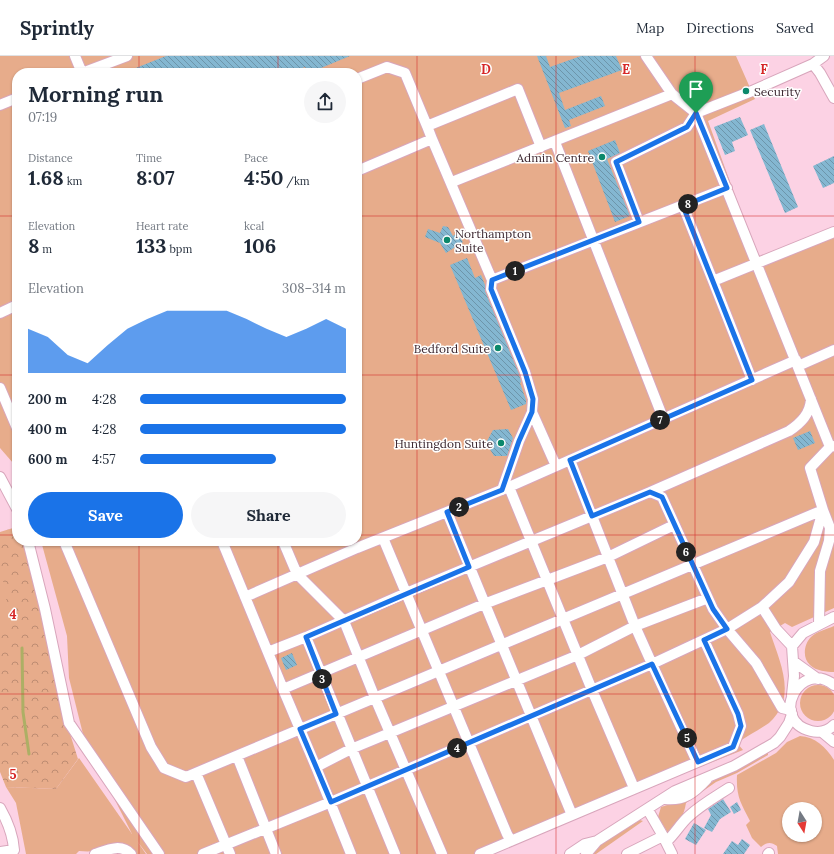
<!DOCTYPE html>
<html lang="en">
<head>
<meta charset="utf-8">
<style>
	:root { --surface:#fff; --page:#f6f6f7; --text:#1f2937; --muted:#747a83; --line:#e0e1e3; --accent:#1a73e8 }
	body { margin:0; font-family:Lora,serif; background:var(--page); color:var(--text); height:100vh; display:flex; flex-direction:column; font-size:15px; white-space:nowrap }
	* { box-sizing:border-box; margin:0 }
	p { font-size:13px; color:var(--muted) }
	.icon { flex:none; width:22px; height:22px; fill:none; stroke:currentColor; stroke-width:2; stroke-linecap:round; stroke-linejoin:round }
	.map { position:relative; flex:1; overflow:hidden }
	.drawer { position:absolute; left:12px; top:12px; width:350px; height:478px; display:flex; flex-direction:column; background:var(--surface); border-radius:16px; box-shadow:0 1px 3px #0004 }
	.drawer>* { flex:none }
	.needle { width:26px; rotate:169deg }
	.buttons { position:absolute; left:782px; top:746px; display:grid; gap:8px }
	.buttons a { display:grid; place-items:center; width:40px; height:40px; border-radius:50%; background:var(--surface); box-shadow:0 1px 3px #0004; font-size:20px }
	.pin { position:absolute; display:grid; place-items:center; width:34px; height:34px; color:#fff; margin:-41px -17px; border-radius:50% 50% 50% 0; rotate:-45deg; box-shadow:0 0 4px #0007 }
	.pin .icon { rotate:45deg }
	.km { position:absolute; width:20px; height:20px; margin:-10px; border-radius:50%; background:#222; color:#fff; font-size:11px; line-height:20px; text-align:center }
	.round { display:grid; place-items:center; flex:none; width:42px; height:42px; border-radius:21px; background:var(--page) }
	.headline { display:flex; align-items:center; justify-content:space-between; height:68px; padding:0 16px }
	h1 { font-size:22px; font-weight:700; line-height:30px }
	.stats { display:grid; grid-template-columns:repeat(3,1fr); gap:6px; height:68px; padding:4px 16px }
	.stats div { display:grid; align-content:center }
	.stats b { font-size:20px; font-weight:700 }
	.stats small { font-size:11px; font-weight:400 }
	.stats p { font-size:11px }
	.chart { height:112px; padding:8px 16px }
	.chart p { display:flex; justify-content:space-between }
	.chart svg { width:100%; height:72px; margin-top:4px; fill:var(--accent); opacity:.7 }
	.action { display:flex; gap:8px; margin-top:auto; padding:8px 16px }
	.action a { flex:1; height:46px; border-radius:24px; background:var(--accent); color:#fff; font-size:16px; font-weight:700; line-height:46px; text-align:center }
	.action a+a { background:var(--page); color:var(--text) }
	ul { padding:0 16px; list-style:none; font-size:13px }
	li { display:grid; grid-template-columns:64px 48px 1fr; align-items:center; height:30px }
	li i { height:10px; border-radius:5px; background:var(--accent) }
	header { display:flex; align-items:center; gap:24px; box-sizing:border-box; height:56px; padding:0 20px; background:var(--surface); border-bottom:1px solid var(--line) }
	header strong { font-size:19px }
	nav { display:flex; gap:22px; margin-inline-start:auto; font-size:14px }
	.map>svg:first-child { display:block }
	.green { fill:#e7ac8b; fill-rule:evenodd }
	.forest { fill:url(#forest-crowns) }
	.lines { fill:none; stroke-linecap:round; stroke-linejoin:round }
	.stream { stroke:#adaf65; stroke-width:3 }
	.building { fill:url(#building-back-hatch) }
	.minor-casing { stroke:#d8a6bc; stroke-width:12 }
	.minor { stroke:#fff; stroke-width:10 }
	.route-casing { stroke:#fff; stroke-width:8 }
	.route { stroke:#1a73e8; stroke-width:5 }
	.grid { fill:none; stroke:#d62828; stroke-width:1; stroke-opacity:0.55 }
	.poi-dot { fill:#0b886b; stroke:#fff; stroke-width:1.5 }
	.labels { text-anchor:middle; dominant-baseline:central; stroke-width:3; stroke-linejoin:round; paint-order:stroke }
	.poi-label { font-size:12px; fill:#3e2a33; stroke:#fff; text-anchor:end }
	.grid-label { font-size:13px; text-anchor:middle; font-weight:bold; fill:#d62828; stroke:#fff; stroke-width:3; stroke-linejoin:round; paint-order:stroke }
</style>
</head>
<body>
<header>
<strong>Sprintly</strong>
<nav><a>Map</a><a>Directions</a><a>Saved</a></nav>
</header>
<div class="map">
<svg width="834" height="798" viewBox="0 0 834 798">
	<defs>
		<pattern id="forest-crowns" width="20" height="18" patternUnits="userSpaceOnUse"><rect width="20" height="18" fill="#e7ac8b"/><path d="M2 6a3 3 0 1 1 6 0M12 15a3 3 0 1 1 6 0" fill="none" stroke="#bd8c72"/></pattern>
		<pattern id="building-back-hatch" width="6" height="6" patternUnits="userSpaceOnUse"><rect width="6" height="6" fill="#84b7d1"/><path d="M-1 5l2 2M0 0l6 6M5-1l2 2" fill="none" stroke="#6d95aa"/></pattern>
	</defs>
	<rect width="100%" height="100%" fill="#fcd2e4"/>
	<path class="green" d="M0,0H736L755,43L708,65L758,203L834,175V552L792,571L785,567L770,576C780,607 798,641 769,667C759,674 747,680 737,687L743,694L511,785L483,798H147L137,785L146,798H137C124,781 109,794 92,795C88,796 83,795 79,795L76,798H26L16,747L6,731L56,733L79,702L132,778L84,682L69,622L67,580L41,485H357V17H17V417L13,407L0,392Z
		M0,500L12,575L0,576Z
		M834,570V616C827,616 816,615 810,609C802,602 804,588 811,581C816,576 827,573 834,570Z
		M800 647a18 18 0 1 1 36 0a18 18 0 1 1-36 0Z
		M800,680C815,681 826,691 834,704V798H778L777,790C771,786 767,786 761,791L752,782L746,769L750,765C741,747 736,741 737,719L776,697L787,686ZM789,753H815V779H789Z
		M768,696V699L737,717L716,726L686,747C684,760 678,769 668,777L658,761L661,751L686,743L721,720Z
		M640,764L643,765L596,798H590L598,790Z"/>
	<path class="forest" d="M13,472L17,474V485H28L66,665L78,703L56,733L6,731L0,716V572H11L0,506V476Z"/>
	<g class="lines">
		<path class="stream" d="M22,592L23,656L29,698"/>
	</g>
	<path class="building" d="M166,0H350L309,17L305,11L289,17H123Z
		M537,0H546L550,11L581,0H616L622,14L559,37L565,54L601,40L605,50L569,64L571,70L565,72Z
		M740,61L748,79L732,86L735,95L725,99L714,71Z
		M764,68L798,151L785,157L750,74Z
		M615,84L620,97L607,103L630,160L615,166L588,95Z
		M834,100V127L823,132L813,110Z
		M443,170L448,171L453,180L457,177L463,186L446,197L440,187L425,181L428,173L440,177Z
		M467,202L475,222L481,219L485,229V235L519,318L521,326L520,327L526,344V348L511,354L450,209Z
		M508,373L513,382L507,400H494L486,387L493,374Z
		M810,375L815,387L798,394L793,382Z
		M292,597L297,609L286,614L281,602Z
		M723,743L731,756L720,763L712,776L704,772L711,759L708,753Z
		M737,746L741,754L734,758L730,751Z
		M694,767L706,774L696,789L685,783Z
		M742,783L750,789L744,798H723L732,785L738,789Z"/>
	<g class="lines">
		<g class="minor-casing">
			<path id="minor" d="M75,0L82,17
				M646,0L672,38L696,57L830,391
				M813,8L820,17L834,42
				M82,17L127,0
				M357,23L387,11L405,17L427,70
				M0,49L17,42
				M432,83L427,70L518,33L541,91
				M555,86L663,362
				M357,115L432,83L492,224L491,233L525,316L533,343L532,356L519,385L502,434
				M452,126L672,38
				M683,150L713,225L834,176
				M639,166L616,106L687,71L696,57L752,35L813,8L824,0
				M492,224L727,132
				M713,225L752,324
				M0,257L17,249
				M798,310L834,294
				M0,332L17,372
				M532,356L556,410
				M570,404L635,570L652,608L727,573L756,607L782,652L791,654
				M0,421L17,453
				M509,431L592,634L634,732
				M650,436L789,375C801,367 810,358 811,343
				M447,456L572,759
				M674,469L608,501L484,548L283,633L316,711L351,693L578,599L635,570L708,542
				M383,482L507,778L511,785
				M28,485L45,553L69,667L159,798
				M64,485L151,691L164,712L186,721L823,454L810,412L830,391L834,390
				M222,485L283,633
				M283,485L297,518L344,565L375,642L442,798
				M245,541L357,492L509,431L796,304
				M762,551L789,526L814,486L823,454
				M819,568L820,515L829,485L830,472L823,454
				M268,596L306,581
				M793,605L818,623
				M834,629C800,602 768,664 811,675C819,677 828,675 834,669
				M792,639L794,620L792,590L803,577L834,561
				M822,676L834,686
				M237,700L276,798
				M316,711L351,798
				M196,717L230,798
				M665,743C684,745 694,737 707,723
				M0,752C8,766 13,778 14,794L0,796
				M648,754L663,780L672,798
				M666,786C675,778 680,768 689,760C701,749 715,741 729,732
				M95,798C107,794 121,787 131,798
				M203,798L331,746L652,608L697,706
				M395,798L306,581L406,537L650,436L662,441L713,553L727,573L762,551L776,573L792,590
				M480,798L733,691L741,670L738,658L704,584
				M570,798L585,788L597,785
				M586,798L597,785L675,735L734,710L774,687L780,681L789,667L792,658
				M627,798L663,780
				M768,798L769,797"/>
		</g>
		<use href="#minor" class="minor"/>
	</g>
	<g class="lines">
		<g class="route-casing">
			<path id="route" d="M696,57L727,132L683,150L752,324L570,404L592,460L650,436L662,441L713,553L727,573L704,584L738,658L741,670L733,691L698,706L652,608L331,746L300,673L336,658L306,581L469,511L447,456L502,434L519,385L532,356L533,343L525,316L491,233L492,224L639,166L616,106L687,71Z"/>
		</g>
		<use href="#route" class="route"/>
	</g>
	<path class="grid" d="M139,0V17M278,0V17M417,0V798M556,0V798M695,0V798M0,160H17M357,160H834M0,319H17M357,319H834M0,479H17M357,479H834M139,485V798M278,485V798M0,638H834"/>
	<g class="poi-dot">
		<circle cx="746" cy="35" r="4"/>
		<circle cx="602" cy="101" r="4"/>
		<circle cx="447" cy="184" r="4"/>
		<circle cx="498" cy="292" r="4"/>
		<circle cx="501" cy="387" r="4"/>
	</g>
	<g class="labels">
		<g class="poi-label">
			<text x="754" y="35" text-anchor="start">Security</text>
			<text x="594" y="101">Admin Centre</text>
			<text x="455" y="177" text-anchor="start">Northampton<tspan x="455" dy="14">Suite</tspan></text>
			<text x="490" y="292">Bedford Suite</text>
			<text x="493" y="387">Huntingdon Suite</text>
		</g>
	</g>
	<g class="grid-label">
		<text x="486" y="18">D</text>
		<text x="626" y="18">E</text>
		<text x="764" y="18">F</text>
		<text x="13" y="563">4</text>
		<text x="13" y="723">5</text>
	</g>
</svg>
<div class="buttons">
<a><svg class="needle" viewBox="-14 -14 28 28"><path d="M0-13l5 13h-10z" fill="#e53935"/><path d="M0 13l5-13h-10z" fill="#747a83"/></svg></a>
</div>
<div class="pin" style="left:696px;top:57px;background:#1e9e55"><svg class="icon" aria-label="arrive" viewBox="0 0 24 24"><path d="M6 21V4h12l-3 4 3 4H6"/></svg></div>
<b class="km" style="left:515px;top:215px">1</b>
<b class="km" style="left:459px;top:451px">2</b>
<b class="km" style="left:322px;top:623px">3</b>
<b class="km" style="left:457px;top:692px">4</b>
<b class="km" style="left:687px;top:682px">5</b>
<b class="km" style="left:686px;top:496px">6</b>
<b class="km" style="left:660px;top:364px">7</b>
<b class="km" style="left:688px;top:148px">8</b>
<section class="drawer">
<div class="headline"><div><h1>Morning run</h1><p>07:19</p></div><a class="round"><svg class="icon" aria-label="share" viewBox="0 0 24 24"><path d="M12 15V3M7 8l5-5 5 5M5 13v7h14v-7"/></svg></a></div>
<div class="stats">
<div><p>Distance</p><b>1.68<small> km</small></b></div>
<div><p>Time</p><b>8:07</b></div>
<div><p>Pace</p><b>4:50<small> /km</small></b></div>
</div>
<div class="stats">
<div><p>Elevation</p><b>8<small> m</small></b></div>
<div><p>Heart rate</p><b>133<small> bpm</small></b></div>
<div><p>kcal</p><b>106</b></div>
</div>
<div class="chart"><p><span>Elevation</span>308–314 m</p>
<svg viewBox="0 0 160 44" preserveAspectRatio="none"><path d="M0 44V17L10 22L20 33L30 38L40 27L50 17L60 11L70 6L80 6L90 6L100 6L110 11L120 17L130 22L140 17L150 11L160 17V44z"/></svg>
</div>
<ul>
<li><b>200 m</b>4:28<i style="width:100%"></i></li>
<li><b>400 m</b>4:28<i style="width:100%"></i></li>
<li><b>600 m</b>4:57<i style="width:66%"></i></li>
</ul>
<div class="action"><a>Save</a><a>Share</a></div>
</section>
</div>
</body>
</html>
